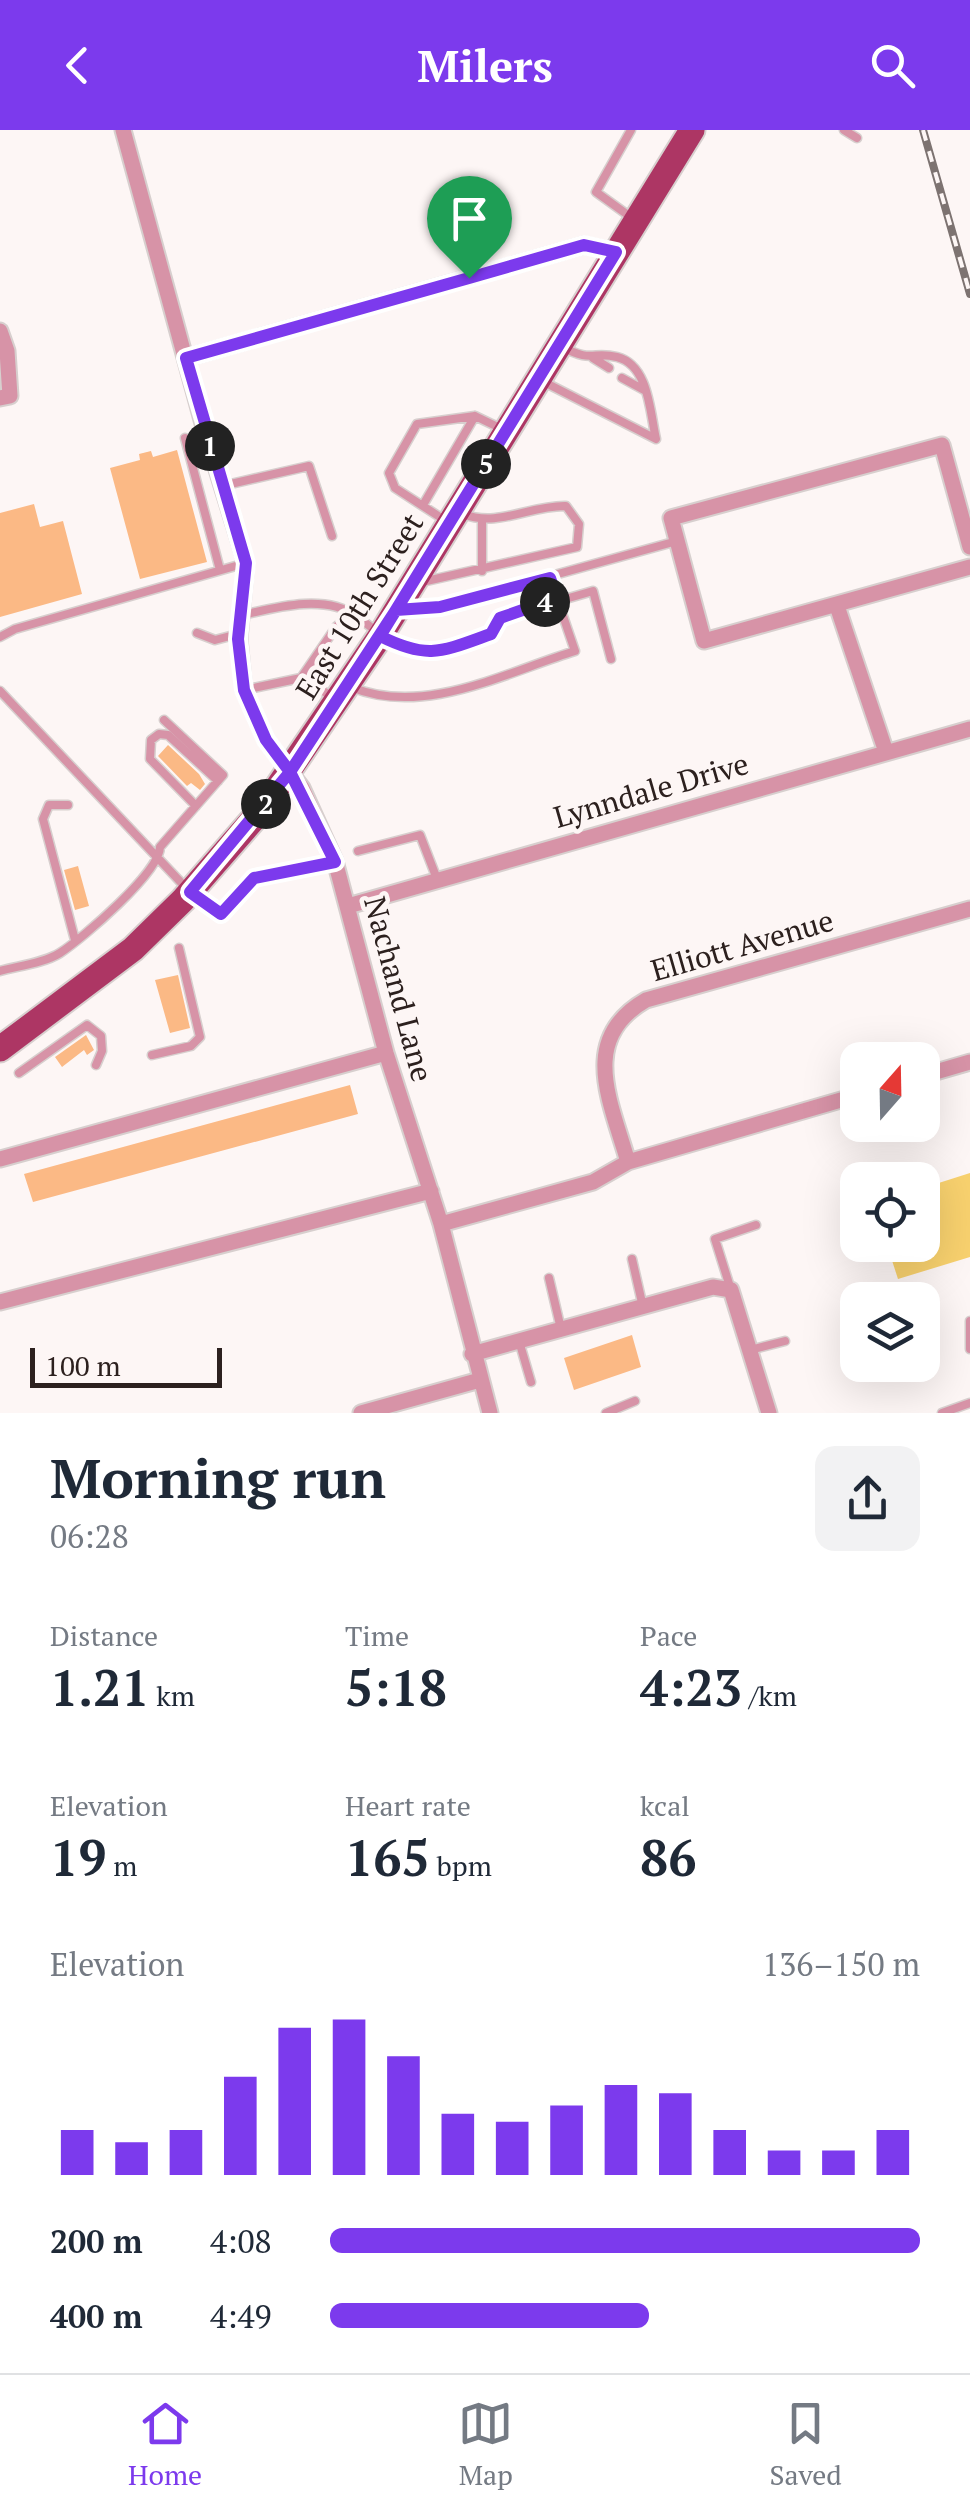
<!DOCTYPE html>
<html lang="en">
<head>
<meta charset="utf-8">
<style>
	:root { --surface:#fff; --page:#f2f2f3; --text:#1f2937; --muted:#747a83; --line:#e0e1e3; --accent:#7c3aed }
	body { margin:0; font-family:"PT Serif",serif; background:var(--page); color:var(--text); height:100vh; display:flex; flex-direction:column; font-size:38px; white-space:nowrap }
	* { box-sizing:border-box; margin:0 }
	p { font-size:32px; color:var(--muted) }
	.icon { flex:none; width:55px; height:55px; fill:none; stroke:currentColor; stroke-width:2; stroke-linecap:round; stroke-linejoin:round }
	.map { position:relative; height:1283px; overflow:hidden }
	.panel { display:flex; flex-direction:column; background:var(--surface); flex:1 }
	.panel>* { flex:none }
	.needle { width:65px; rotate:20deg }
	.fabs { position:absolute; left:840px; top:912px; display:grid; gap:20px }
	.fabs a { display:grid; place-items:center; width:100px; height:100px; border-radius:20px; background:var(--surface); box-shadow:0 10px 40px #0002; font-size:50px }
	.scale { position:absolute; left:30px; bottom:25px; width:192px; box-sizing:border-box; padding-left:10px; border:5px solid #2c201e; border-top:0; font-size:28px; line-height:35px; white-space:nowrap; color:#2c201e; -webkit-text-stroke:8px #fdf6f5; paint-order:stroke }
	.pin { position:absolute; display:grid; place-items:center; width:85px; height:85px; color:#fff; margin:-102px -42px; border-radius:50% 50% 50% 0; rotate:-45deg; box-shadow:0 0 10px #0007 }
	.pin .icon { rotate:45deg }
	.km { position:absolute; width:50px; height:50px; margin:-25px; border-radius:50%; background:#222; color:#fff; font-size:28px; line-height:50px; text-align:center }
	.round { display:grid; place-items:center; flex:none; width:105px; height:105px; border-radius:20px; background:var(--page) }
	.headline { display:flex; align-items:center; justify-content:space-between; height:170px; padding:0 50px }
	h1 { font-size:55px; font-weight:700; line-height:75px }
	.stats { display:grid; grid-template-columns:repeat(3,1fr); gap:15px; height:170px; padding:10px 50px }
	.stats div { display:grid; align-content:center }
	.stats b { font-size:50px; font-weight:700 }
	.stats small { font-size:28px; font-weight:400 }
	.stats p { font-size:28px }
	.chart { height:280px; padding:20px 50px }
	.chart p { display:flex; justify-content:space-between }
	.chart svg { width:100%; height:180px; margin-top:10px; stroke:var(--accent); stroke-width:6 }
	ul { padding:0 50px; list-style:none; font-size:32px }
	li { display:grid; grid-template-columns:160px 120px 1fr; align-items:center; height:75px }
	li i { height:25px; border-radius:12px; background:var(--accent) }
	header { display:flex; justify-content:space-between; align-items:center; height:130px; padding:0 50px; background:var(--accent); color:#fff; font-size:45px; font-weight:700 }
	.menu { display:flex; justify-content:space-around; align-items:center; height:140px; border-top:2px solid var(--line); background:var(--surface); font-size:28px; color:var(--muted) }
	.menu a { display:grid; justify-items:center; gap:5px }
	.menu .selected { color:var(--accent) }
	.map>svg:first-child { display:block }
	.green { fill:#f8d16e }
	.building { fill:#fbb985 }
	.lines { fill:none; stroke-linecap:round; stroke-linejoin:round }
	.service-casing { stroke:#d7cfce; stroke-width:11 }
	.minor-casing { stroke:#d7cfce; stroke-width:19 }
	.primary-casing { stroke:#d7cfce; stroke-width:29 }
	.service { stroke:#d793a7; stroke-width:8 }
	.minor { stroke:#d793a7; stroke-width:15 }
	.primary { stroke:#ad3664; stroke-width:25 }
	.rail-casing { stroke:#7d7371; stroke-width:8 }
	.rail { stroke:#fdf6f5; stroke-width:4; stroke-dasharray:11; stroke-linecap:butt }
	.route-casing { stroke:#fff; stroke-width:20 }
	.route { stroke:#7c3aed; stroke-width:12 }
	.labels { text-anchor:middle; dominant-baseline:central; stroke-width:9; stroke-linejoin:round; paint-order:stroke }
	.street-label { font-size:30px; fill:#2c201e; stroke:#fdf6f5 }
</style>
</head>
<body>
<header><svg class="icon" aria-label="back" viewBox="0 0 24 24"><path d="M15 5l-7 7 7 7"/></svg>Milers<svg class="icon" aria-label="search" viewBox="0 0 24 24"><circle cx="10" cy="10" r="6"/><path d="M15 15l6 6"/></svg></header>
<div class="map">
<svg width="970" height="1283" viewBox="0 0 970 1283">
	<rect width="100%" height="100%" fill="#fdf6f5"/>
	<path class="green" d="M970,1043V1127L898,1149L887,1115H922L923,1058Z"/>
	<path class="building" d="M177,320L207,432L140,449L110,338L140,330L139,324L151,321L153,327Z
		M34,374L40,397L63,391L82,464L0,487V383Z
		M168,615L199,644L205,654L200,660L191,653L187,656L158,626Z
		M78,736L89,776L75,780L64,740Z
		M178,845L190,898L170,903L155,850Z
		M86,905L94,920L87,925L84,920L62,937L55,927Z
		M350,955L358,984L33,1072L24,1044Z
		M632,1205L641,1237L574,1260L564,1228Z"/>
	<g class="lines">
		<g class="service-casing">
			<path id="service" d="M631,0L596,62L632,88
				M844,0L857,8
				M593,228L609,238
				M622,248L644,260
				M542,251L656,309C650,283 649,235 617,227C593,221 591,233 563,217
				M185,308L220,440
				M222,356L309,336L332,406
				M423,375L475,286
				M446,391L395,358L389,343L417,294L475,286L502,299
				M482,441V392
				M422,452L577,417L579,394L566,376C530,375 498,398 463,384
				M405,480L439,477L677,411
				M243,485C277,477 325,464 356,486C375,499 393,518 416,523C436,528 471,511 491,503L500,488L593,461L611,529
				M197,503L215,510L234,505L239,509
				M0,507L15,499L246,433
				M301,548L336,497L352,483
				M351,557C424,587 504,543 575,521L550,448
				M244,560L301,548L333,567
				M0,561L190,762L221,784L255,748L335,731
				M68,675H49L43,689L75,810
				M196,676L150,629L151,610L159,604L168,605L218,651
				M358,721L420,705L437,749
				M0,841C18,836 44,833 60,823C83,808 160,742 160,717L223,645L164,590
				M152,925L191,916L200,907L179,818
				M19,943L87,895L101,906L102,921L96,935
				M632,1129L643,1177
				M549,1148L561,1199
				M731,1160L715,1109L756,1095
				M970,1191V1219
				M519,1211L531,1252
				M750,1220L785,1211
				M606,1283L635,1271
				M942,1283L970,1273"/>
		</g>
		<g class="minor-casing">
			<path id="minor" d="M123,0L205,301L246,433L239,509L244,560L266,610L302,658L335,731L386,923L441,1094L490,1283
				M0,201L7,221L10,266L0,268
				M186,228L584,115L617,122
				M970,417L942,315L671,388L704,511L970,437
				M837,476L886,622
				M348,776L970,599
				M922,946L970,932
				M0,1029L386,923
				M628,1032C611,972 578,909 646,870L970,779
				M441,1094L593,1052L628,1032L858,965
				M0,1172L431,1061
				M472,1224L713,1157L731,1160L769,1283
				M361,1283L480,1250"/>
		</g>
		<g class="primary-casing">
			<path id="primary" d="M0,919L133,819L183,770L264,677L381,505L692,0"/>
		</g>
		<use href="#service" class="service"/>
		<use href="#minor" class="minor"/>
		<use href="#primary" class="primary"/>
		<g class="rail-casing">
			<path id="rail" d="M923,0L970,164"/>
		</g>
		<use href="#rail" class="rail"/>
	</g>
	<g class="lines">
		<g class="route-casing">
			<path id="route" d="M469,148L186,228L246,433L238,509L244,560L266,610L290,642L190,762L221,784L254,748L335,732L290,642L396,480L440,477L550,448L557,468L500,488L491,504C441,522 428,530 380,506C460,378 538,250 616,122L584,115L469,148"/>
		</g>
		<use href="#route" class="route"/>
	</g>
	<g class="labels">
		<g class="street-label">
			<text transform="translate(359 476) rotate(-58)">East 10th Street</text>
			<text transform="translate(651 660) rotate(-16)">Lynndale Drive</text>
			<text transform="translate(742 815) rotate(-16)">Elliott Avenue</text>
			<text transform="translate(399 859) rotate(75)">Nachand Lane</text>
		</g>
	</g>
</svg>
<div class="fabs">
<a><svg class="needle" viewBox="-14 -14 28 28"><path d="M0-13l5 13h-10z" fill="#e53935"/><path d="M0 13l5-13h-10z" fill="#747a83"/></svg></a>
<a><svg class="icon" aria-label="locate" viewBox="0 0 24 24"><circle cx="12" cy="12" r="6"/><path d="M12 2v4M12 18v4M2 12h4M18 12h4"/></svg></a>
<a><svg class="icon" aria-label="layers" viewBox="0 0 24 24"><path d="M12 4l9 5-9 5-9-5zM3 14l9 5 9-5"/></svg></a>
</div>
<div class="scale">100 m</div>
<div class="pin" style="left:469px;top:148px;background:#1e9e55"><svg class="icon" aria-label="arrive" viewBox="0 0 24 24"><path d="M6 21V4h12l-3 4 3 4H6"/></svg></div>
<b class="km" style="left:210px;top:316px">1</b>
<b class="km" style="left:266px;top:674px">2</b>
<b class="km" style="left:545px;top:472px">4</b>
<b class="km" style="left:486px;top:334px">5</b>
</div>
<section class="panel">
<div class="headline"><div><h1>Morning run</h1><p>06:28</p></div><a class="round"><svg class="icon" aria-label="share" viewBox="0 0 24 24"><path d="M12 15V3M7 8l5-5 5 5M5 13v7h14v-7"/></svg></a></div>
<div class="stats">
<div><p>Distance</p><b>1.21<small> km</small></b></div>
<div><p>Time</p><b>5:18</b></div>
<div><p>Pace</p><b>4:23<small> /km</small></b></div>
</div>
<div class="stats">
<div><p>Elevation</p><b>19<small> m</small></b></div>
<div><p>Heart rate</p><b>165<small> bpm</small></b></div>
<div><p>kcal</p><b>86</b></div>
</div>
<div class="chart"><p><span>Elevation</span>136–150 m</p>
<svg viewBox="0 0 160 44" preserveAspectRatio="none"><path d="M5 44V33M15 44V36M25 44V33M35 44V20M45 44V8M55 44V6M65 44V15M75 44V29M85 44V31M95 44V27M105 44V22M115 44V24M125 44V33M135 44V38M145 44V38M155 44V33"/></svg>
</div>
<ul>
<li><b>200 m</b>4:08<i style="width:100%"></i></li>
<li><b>400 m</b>4:49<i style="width:54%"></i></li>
</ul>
</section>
<nav class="menu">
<a class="selected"><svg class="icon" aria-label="home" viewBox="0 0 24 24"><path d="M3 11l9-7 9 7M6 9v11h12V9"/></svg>Home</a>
<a><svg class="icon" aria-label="map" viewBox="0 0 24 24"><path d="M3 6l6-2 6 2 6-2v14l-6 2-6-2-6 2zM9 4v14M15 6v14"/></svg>Map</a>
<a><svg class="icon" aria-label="saved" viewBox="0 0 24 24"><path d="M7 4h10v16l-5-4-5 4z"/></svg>Saved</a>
</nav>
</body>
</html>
